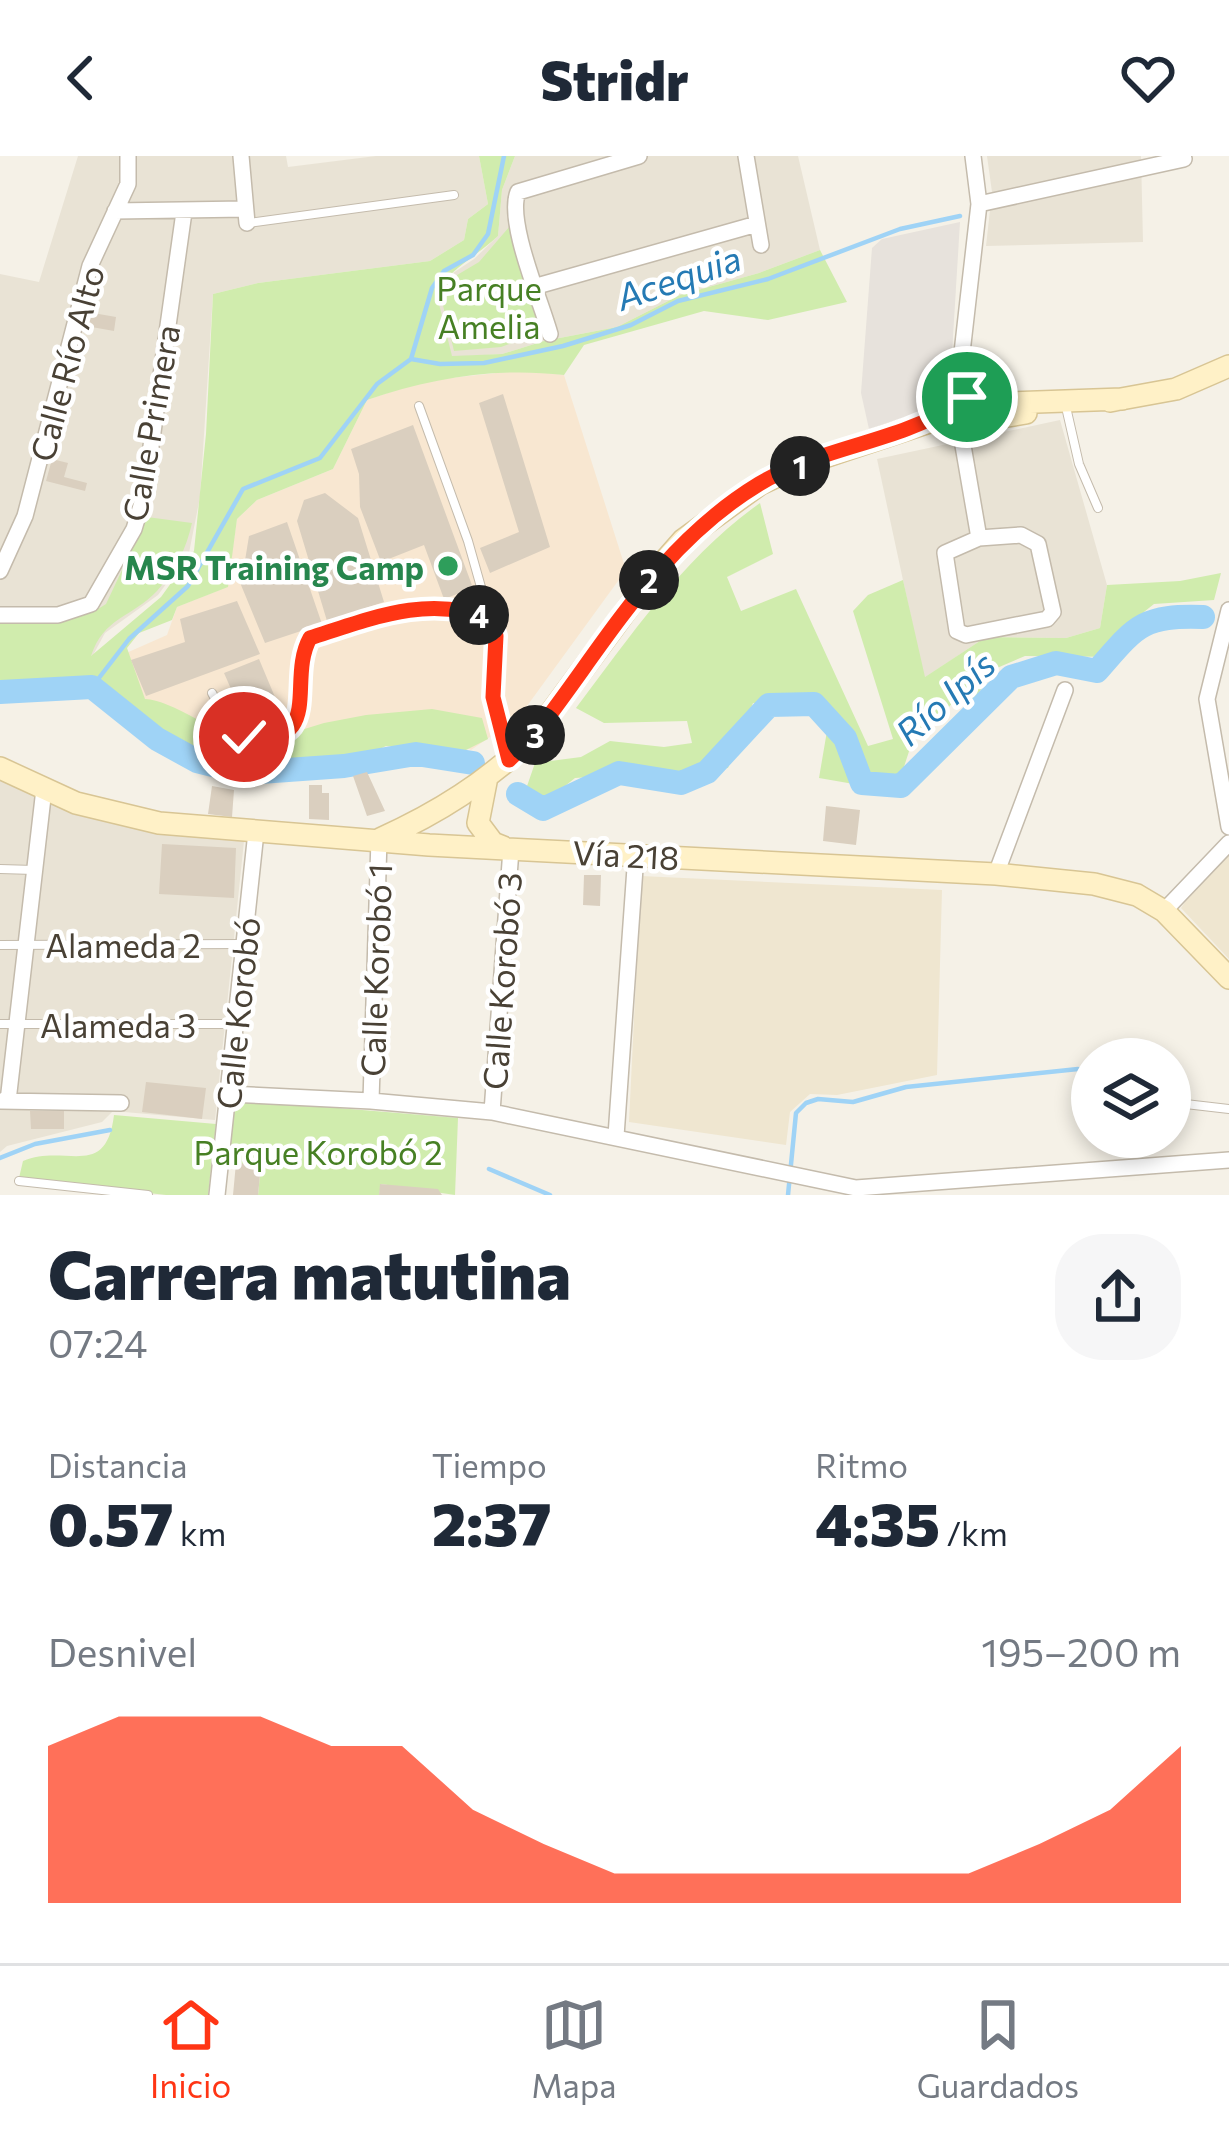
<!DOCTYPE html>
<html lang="es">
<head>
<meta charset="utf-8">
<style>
	:root { --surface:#fff; --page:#f6f6f7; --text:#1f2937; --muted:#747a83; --line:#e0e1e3; --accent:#ff3514 }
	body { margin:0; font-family:Commissioner,sans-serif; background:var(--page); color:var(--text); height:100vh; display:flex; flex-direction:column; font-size:45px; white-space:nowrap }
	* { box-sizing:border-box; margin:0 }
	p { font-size:39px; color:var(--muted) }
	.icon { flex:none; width:66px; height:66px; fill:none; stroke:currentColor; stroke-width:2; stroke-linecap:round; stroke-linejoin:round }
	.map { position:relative; height:1039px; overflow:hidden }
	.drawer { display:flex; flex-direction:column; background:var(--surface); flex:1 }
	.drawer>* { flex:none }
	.tools { position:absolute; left:1071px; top:882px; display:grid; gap:24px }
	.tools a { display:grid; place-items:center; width:120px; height:120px; border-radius:50%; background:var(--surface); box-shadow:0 6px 18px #0003; font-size:60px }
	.pin { position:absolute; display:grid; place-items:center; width:102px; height:102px; color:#fff; margin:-51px; border:6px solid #fff; border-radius:50%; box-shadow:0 3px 12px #0007 }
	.km { position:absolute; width:60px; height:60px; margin:-30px; border-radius:50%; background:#222; color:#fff; font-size:33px; line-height:60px; text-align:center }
	.round { display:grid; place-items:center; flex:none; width:126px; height:126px; border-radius:48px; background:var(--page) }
	.headline { display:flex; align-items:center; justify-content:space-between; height:204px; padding:0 48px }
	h1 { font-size:66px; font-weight:800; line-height:90px }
	.metrics { display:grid; grid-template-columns:repeat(3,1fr); gap:18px; height:204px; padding:12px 48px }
	.metrics div { display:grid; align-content:center }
	.metrics b { font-size:60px; font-weight:800 }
	.metrics small { font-size:33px; font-weight:400 }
	.metrics p { font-size:33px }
	.chart { height:336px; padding:24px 48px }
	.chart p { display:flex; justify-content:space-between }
	.chart svg { width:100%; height:216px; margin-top:12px; fill:var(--accent); opacity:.7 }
	header { display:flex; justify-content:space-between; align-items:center; height:156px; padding:0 48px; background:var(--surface); font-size:54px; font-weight:800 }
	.menu { display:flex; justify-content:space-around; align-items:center; height:168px; border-top:3px solid var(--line); background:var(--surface); font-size:33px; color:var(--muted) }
	.menu a { display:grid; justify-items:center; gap:6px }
	.menu .on { color:var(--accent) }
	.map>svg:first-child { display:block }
	.residential { fill:#e9e3d5 }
	.commercial { fill:#f8e7d1 }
	.industrial { fill:#e7e2dc }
	.education { fill:#efe6d0 }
	.green { fill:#d0ecad }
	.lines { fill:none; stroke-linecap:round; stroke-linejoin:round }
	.stream { stroke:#9fd3f6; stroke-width:4.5 }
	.river { stroke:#9fd3f6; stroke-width:24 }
	.building { fill:#dacfbf }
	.service-casing { stroke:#c4bbac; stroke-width:10 }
	.minor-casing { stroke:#c4bbac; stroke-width:18 }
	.secondary-casing { stroke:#d8c594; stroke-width:24 }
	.service { stroke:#fff; stroke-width:8 }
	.minor { stroke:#fff; stroke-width:15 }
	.secondary { stroke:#fff1c7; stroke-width:21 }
	.route-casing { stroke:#fff; stroke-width:24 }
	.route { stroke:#ff3514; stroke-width:15 }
	.leisure-dot { fill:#2e9e5b; stroke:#fff; stroke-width:4.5 }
	.labels { text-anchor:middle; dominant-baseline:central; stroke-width:9; stroke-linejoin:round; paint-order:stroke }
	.park-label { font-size:33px; fill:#478024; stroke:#fff }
	.street-label { font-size:33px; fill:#494135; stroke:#fff }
	.leisure-label { font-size:33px; font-weight:bold; fill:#27864d; stroke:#fff; text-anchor:end }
	.water-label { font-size:36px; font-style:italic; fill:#257ab4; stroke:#fff }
</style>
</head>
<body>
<header><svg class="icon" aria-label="back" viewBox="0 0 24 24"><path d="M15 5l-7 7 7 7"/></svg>Stridr<svg class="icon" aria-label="heart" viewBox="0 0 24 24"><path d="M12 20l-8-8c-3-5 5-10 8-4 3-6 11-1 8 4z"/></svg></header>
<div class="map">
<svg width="1229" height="1039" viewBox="0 0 1229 1039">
	<rect width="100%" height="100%" fill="#f5f1e7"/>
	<path class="residential" d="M78,0H286L288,11L376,0H479L488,48L468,63L464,84L430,105L258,127L213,138L200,341L189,397L158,439L105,477L86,512L0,531V118L39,126Z
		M515,0H798L820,94L759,117L680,139L617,171L544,185L502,198L451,201L436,137L444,123L474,103L498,80L502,34Z
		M987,0H1141L1143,86L986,90L992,36Z
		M1060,264L1107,429L1100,472L1066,482L986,481L924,522L877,303Z
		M0,619L152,674L244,685L215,964L113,955L102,966L7,990L0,996Z"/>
	<path class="commercial" d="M523,214L564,219L626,414L519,561L471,594L430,570L375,580L210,595L131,532L124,498L167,479L177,451L227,431L237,363L257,344L333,313L367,244L423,225Z"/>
	<path class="industrial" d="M960,66L949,246L930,256L869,273L861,237L872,92L882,83Z"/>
	<path class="education" d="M1229,693V803L1181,752L1205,715Z
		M641,720L942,734L937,919L837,939L810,938L790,956L786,989L629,966Z"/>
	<path class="green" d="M479,0H515L502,34L498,80C479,98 448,115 436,136L452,200L502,198L544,185L617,171L680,139L759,117L820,94L847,146L768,164L704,155L584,189L564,219C496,211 431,222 367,244L333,313L257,344L237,363L228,431L177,451L172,464L139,477L127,492L145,543C171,544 219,577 246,591L324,567L366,559L432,553L482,562L488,583L460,597L386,590L344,610L245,617L197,605L157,583L127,553L87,536L53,542L0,539V467C37,466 75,470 106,448L147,361L192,367C186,393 176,414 157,435C131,462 104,461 91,500L161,441L194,395L206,278L213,138L258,127L430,105L464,84L468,63L488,48Z
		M510,70L542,176L501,191L454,195L440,137L447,125L479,106Z
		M760,347L773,398L727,421L741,455L796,433L868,590L893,583L853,455L868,439L903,424L925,521L986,481L1066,482L1100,472L1107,429L1180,425L1221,417L1214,444L1154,448L1125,471L1123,501L1025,500L997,512L971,547L954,545L926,578L914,580L902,617L871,631L819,622L828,569L800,552L753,547L728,612L575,622L545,646L526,633L535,607L581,601L610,585L664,591L692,587L687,565L604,567L576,552C632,478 684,401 760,347Z
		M242,944L458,962L455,1039L381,1028L379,1039H258L261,1009L228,1007L234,951Z
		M114,959L216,968L208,1039H166L19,1022L23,1005C65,987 106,1025 114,959Z"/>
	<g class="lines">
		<path class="stream" d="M411,203L440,208L484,207L563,190L631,169L678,145L768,123L900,73L960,60
			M92,531L129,483L188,430L243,333L320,302L377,228L411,203L432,132L444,115L473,99L488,78L504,0
			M0,1002L35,988L110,974
			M489,1013L550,1039
			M788,1039L796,957L806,947L818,943L853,946L906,931L1078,913"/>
		<path class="river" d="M0,536L92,531L157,583L197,605L245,617L344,610L416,598L473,607
			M518,638L543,653L619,617L681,627L707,616L769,549L814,548L845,582L862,627L901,630L1011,521L1056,507L1097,515C1136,470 1142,459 1203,461"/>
	</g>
	<path class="building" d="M93,157L116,161L114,175L86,170L88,160Z
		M503,238L550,391L490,417L480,392L519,376L479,247Z
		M413,269L473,432L444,443L424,389L381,406L360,351L359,318L351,293Z
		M52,303L68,307L64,321L87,327L85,335L46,325Z
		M325,337L358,362L384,446L327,465L297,365L304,344Z
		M287,366L322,468L265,487L241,429L249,380Z
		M237,445L260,498L146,540L131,504L185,486L180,463Z
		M259,503L285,565L250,576L224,517Z
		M367,616L385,655L367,660L353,620Z
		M309,629H322V637H329V664L309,663Z
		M212,630L234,634L232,661L208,658Z
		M826,650L860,654L856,689L823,685Z
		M162,688L236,692L234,742L159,738Z
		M584,719H601L600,750L583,749Z
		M146,926L206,932L202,963L142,956Z
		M30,955H64V973H31Z
		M236,1007L261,1009L258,1039H233Z
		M380,1028L438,1033L442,1039H379Z"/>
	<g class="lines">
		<g class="service-casing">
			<path id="service" d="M248,67L454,39
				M419,250L468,385L490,463
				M1066,251L1079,308L1098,352
				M212,537C224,559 235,586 265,584C319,579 292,515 310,483C369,463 430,437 490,464L495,480L493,541L508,601
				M0,713L34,714
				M0,789L244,788
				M0,868H235
				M1177,947L1229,953
				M19,1025L148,1039"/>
		</g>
		<g class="minor-casing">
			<path id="minor" d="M241,0L247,67
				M746,0L761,89
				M973,0L979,48L956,249L979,382L1021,379L1038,388L1053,456L1047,463L966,479L957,475L945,397L979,382
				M979,48L1184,3
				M115,55L245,53
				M537,130L757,68
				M550,178C541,145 506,65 518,36L639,0
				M0,415L25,360L90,110L128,28V0
				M1229,454L1207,543L1229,671
				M0,459H58L91,448L134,373L144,340L184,56
				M996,718L1065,534
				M1164,755L1229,687
				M229,938L371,945L492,956L856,1032L1229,1004
				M0,945L121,947
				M8,945L44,633
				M371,945L379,683
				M492,956L511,693
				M616,980L636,698
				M217,1039L256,676"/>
		</g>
		<g class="secondary-casing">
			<path id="secondary" d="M1110,245L1176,233L1229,210
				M932,265L957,268L1026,257
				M0,612L76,647L159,667L429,689L996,718L1094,728L1137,739L1164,755L1229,822
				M487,621L478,667L493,687L503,691
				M380,683C438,657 487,626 533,581L653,418L683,384L760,328L803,308L932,265L956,249L1122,243"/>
		</g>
		<use href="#service" class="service"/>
		<use href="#minor" class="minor"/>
		<use href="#secondary" class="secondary"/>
	</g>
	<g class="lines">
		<g class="route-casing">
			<path id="route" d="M244,581C327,591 286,525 310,482C369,463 431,437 490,464L496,480L493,541L509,604L533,581C604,490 657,390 759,328C820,291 896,287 956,249L958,236L967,241"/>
		</g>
		<use href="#route" class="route"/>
	</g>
	<circle class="leisure-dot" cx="448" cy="410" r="12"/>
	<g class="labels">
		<g class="park-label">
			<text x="489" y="131">Parque<tspan x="489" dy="38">Amelia</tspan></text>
			<text x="318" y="995">Parque Korobó 2</text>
		</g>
		<g class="street-label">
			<text transform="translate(66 207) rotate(-75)">Calle Río Alto</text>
			<text transform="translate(150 267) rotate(-80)">Calle Primera</text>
			<text transform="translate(626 698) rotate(3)">Vía 218</text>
			<text x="123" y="788">Alameda 2</text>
			<text transform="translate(375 814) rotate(-88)">Calle Korobó 1</text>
			<text transform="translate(501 825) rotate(-86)">Calle Korobó 3</text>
			<text transform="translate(237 857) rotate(-84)">Calle Korobó</text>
			<text x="118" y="868">Alameda 3</text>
		</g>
		<g class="leisure-label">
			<text x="424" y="410">MSR Training Camp</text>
		</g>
		<g class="water-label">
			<text transform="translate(678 120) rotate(-19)">Acequia</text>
			<text transform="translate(944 541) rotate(-42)">Río Ipís</text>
		</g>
	</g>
</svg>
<div class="tools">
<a><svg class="icon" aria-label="layers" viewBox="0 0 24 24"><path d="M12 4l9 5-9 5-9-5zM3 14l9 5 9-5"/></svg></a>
</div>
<div class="pin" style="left:967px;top:241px;background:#1e9e55"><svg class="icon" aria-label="arrive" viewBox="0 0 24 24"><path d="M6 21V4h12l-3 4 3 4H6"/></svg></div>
<div class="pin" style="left:244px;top:581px;background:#d93025"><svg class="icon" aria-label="check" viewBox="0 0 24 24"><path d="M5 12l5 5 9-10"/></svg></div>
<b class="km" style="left:800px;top:310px">1</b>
<b class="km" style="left:649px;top:424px">2</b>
<b class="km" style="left:535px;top:579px">3</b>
<b class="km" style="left:479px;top:459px">4</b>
</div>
<section class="drawer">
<div class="headline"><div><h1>Carrera matutina</h1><p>07:24</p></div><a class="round"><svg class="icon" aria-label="share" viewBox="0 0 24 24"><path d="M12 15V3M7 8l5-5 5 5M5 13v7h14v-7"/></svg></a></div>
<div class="metrics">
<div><p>Distancia</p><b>0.57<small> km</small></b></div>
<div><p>Tiempo</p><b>2:37</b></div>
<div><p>Ritmo</p><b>4:35<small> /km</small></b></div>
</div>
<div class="chart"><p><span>Desnivel</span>195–200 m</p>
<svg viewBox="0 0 160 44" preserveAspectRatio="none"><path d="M0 44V12L10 6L20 6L30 6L40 12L50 12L60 25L70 32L80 38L90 38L100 38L110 38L120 38L130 38L140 32L150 25L160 12V44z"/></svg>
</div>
</section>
<nav class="menu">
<a class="on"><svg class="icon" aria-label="home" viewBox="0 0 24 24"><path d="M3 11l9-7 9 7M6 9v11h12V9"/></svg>Inicio</a>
<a><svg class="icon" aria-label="map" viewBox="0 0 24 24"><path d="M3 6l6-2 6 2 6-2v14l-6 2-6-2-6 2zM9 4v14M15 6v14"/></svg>Mapa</a>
<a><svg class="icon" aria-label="saved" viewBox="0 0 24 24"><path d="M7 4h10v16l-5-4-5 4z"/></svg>Guardados</a>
</nav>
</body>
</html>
